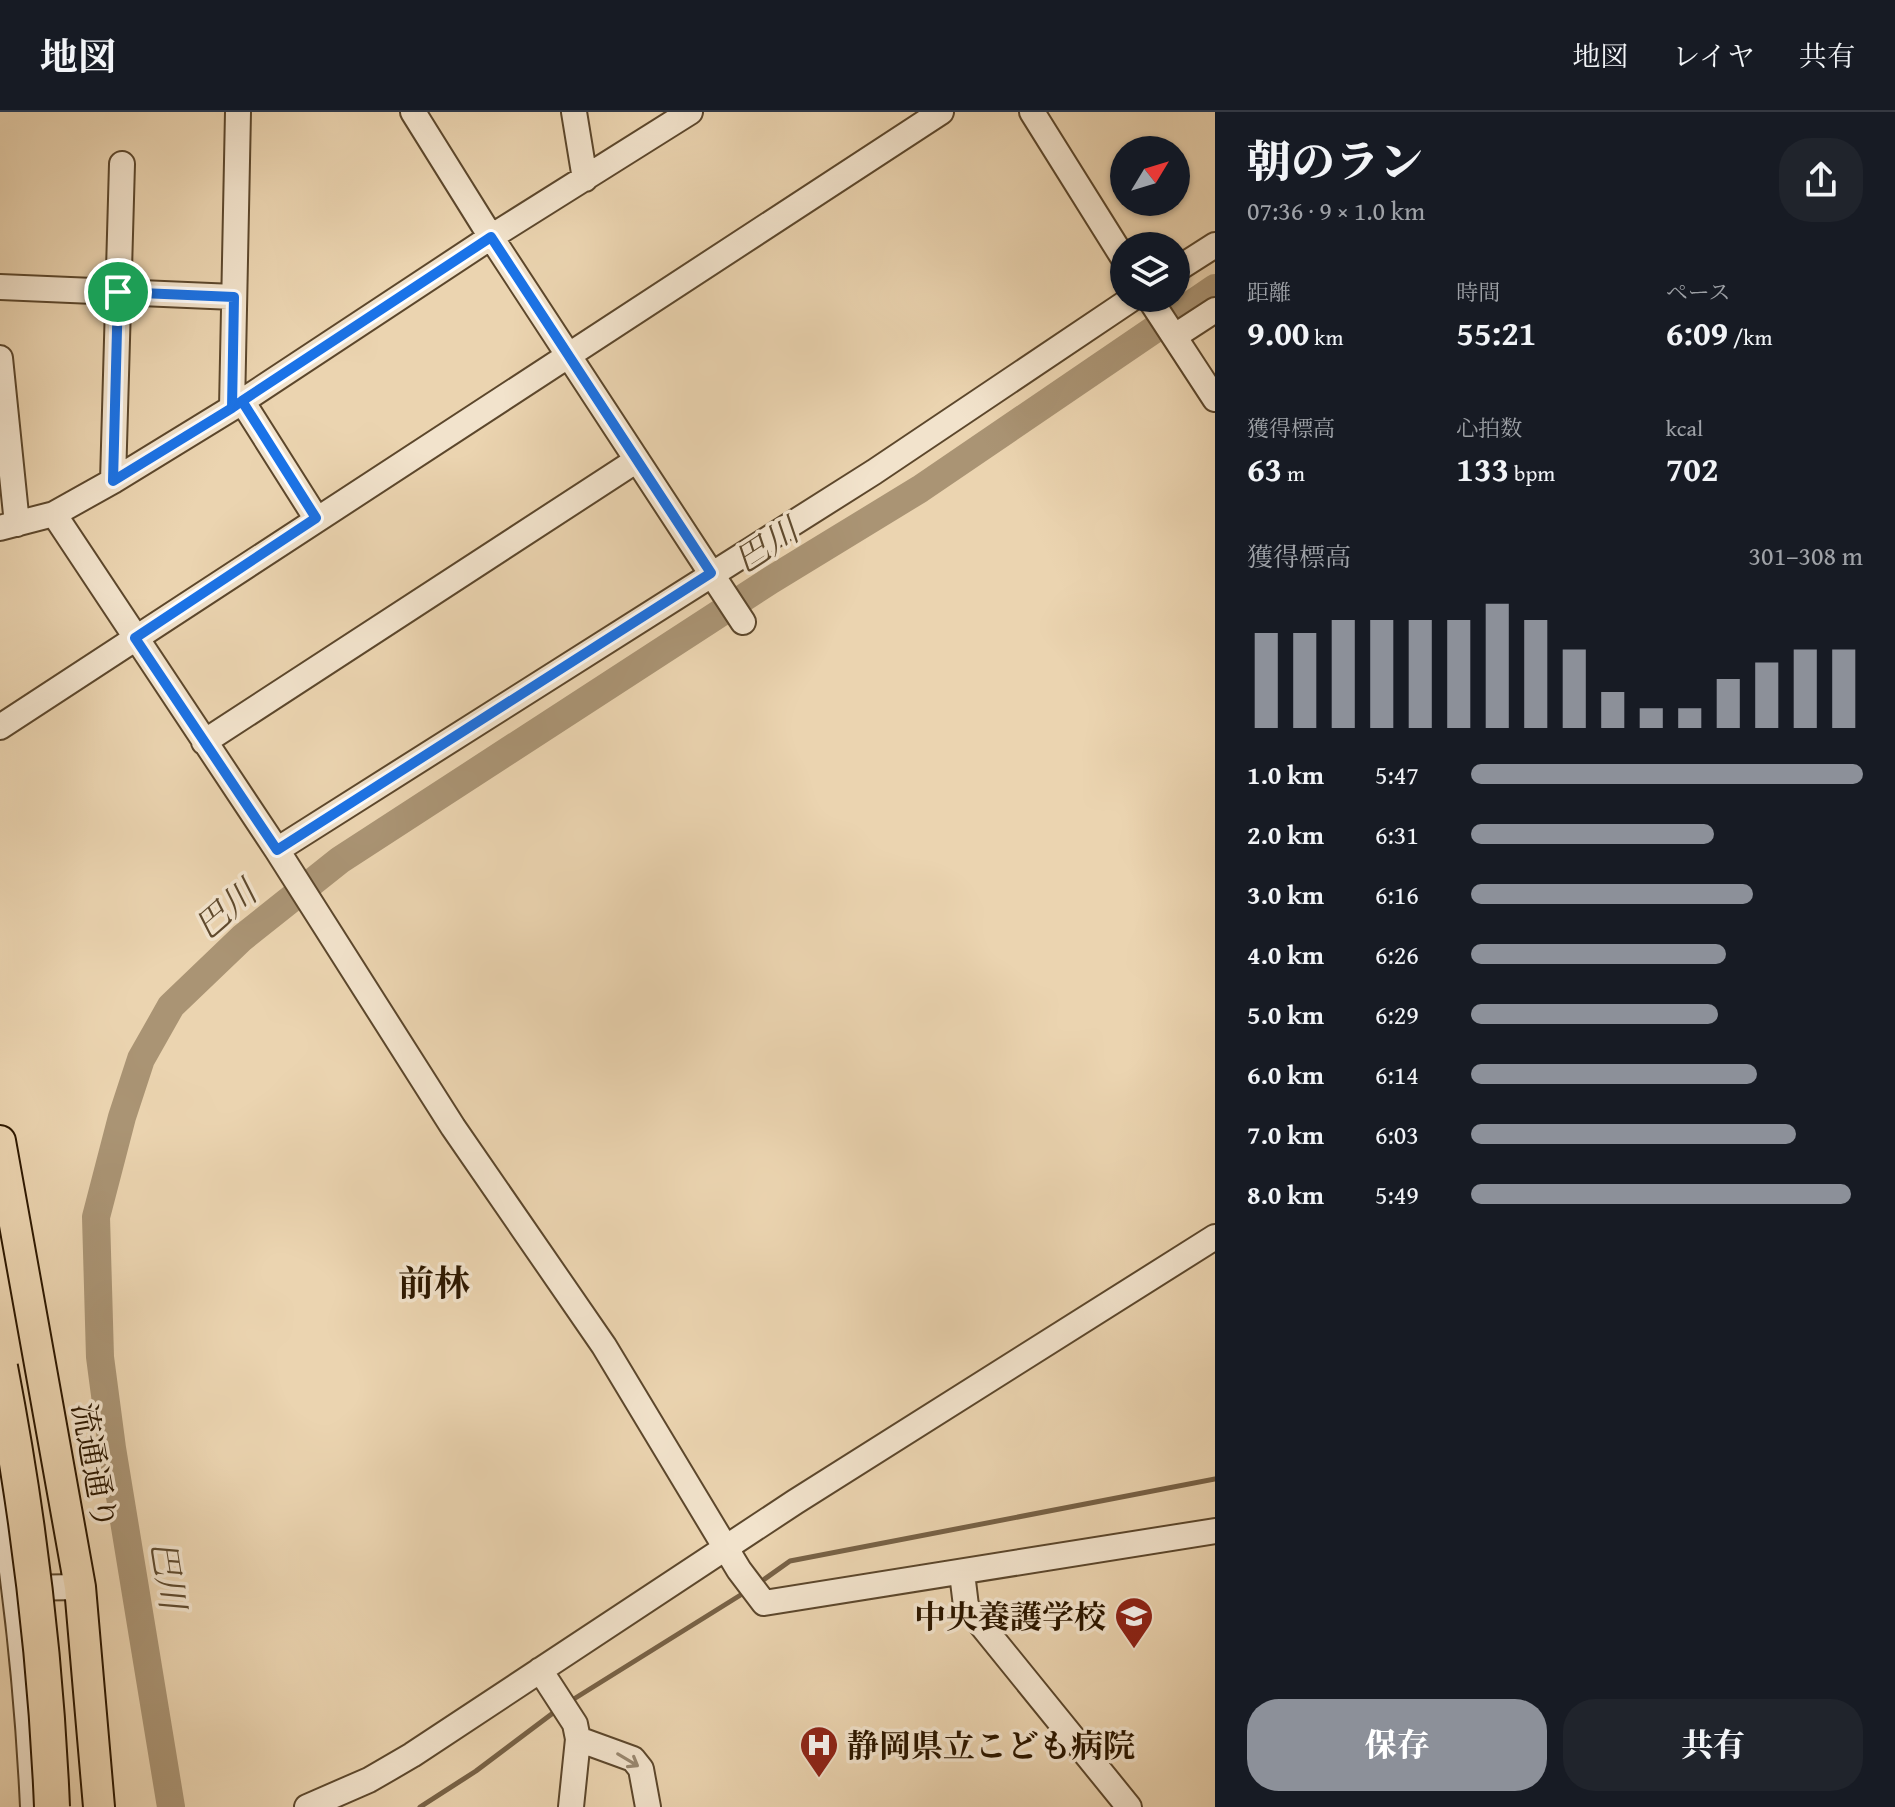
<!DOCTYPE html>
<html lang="ja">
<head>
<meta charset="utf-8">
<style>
	:root { --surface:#171b24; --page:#20242c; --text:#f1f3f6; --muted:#9ea1a6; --line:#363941; --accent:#8c9099 }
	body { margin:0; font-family:"Gentium Book Plus","Noto Serif JP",serif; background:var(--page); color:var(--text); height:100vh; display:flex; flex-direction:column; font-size:30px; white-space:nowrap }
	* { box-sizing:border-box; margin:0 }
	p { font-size:26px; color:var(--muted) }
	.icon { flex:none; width:44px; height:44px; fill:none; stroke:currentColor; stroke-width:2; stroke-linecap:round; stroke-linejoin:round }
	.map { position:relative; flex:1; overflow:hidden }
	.side { display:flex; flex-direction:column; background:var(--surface); width:680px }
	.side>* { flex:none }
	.needle { width:52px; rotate:52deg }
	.buttons { position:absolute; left:1110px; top:24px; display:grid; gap:16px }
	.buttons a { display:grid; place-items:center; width:80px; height:80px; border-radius:50%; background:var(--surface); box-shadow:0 2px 6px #0004; font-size:40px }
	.pin { position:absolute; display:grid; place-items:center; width:68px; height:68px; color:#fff; margin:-34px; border:4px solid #fff; border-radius:50%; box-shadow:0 2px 8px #0007 }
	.round { display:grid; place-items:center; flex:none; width:84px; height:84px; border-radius:32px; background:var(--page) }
	.summary { display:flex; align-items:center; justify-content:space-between; height:136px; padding:0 32px }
	h1 { font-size:44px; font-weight:800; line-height:60px }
	.figures { display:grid; grid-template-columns:repeat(3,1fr); gap:12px; height:136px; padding:8px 32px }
	.figures div { display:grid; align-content:center }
	.figures b { font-size:34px; font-weight:800 }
	.figures small { font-size:22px; font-weight:400 }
	.figures p { font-size:22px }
	.chart { height:224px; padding:16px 32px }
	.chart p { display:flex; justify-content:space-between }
	.chart svg { width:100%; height:144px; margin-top:8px; stroke:var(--accent); stroke-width:6 }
	.button { display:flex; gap:16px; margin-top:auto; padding:16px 32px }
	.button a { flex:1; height:92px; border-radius:32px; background:var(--accent); color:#fff; font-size:32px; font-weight:800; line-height:92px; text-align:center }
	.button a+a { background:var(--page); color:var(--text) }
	ul { padding:0 32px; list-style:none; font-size:26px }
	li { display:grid; grid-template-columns:128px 96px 1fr; align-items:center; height:60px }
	li i { height:20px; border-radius:10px; background:var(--accent) }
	header { display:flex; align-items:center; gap:48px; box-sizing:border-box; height:112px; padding:0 40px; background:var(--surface); border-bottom:2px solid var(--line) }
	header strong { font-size:38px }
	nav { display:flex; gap:44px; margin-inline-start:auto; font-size:28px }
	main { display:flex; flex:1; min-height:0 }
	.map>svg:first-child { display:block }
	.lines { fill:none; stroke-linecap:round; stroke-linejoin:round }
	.stream { stroke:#786246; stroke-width:5 }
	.river { stroke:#aa9474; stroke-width:28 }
	.minor-casing { stroke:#5c472c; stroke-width:28 }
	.major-casing { stroke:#2d1800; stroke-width:34 }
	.minor { stroke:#f2e3cc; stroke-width:24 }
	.major { stroke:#ebd4b0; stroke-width:30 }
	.highway-bridge-casing { stroke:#2d1800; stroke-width:38; stroke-linecap:butt }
	.highway-bridge { stroke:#ebd4b0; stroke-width:34 }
	.oneway { stroke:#998870 }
	.route-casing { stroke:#fff; stroke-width:16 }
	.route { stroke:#1a73e8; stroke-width:10 }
	.labels { text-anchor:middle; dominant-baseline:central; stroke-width:7; stroke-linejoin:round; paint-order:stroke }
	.street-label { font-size:32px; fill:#2d1800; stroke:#f2e3cc }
	.poi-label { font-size:32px; font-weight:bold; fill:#2d1800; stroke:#f2e3cc; text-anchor:end }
	.water-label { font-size:34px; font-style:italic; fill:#5f4a2e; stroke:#f2e3cc }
	.quarter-label { font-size:36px; font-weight:bold; fill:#2d1800; stroke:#f2e3cc }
</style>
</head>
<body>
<header>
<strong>地図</strong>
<nav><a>地図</a><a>レイヤ</a><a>共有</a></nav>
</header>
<main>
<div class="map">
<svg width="1215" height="1695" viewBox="0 0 1215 1695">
	<rect width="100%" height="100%" fill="#ebd4b0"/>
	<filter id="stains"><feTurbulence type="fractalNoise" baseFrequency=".0025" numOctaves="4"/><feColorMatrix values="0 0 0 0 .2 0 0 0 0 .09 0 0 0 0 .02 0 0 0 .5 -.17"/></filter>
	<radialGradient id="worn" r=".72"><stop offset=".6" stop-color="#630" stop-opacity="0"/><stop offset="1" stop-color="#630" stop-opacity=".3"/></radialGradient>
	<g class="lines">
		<path class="stream" d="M759,1471L790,1449L1215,1367
			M569,1590L747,1479
			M420,1695L476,1659L557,1598"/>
		<path class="river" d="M171,1695L112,1336L100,1245L96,1105L122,1005L141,947L171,894L242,826L340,748L771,468L920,377L1215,176"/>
		<g class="minor-casing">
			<path id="minor" d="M413,0L491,125L743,510
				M574,0L585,67
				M1032,0L1124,147
				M1176,158L1215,133
				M0,175L234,185
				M1149,186L1215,287
				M1175,224L1215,198
				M0,246L17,412
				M242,289L316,406
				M232,296L238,0
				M113,369L122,52
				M54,402L277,738L453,1015L604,1234L739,1458L764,1491L1215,1419
				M0,416L54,402L113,369L232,296L491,125L690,0
				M0,615L941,0
				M204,630L637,348
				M277,738L874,360L1133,186
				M0,1377C17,1483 28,1588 33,1695
				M962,1461L966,1494L1129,1695
				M18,1476L80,1475
				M540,1558L575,1612L578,1627L571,1695
				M578,1627L633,1647L641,1657L648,1695
				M307,1695L369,1668L412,1643L795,1390L1215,1125"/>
		</g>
		<g class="major-casing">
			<path id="major" d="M0,1029L80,1475L99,1695"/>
		</g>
		<use href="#minor" class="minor"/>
		<use href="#major" class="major"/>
		<g class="highway-bridge-casing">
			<path id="highway-bridge" d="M0,1255C28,1400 46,1548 52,1695"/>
		</g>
		<use href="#highway-bridge" class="highway-bridge"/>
	</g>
	<defs><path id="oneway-shaft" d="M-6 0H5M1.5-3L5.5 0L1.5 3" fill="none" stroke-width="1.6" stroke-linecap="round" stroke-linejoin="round" transform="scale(2)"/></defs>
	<use class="oneway" href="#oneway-shaft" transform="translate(628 1648) rotate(31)"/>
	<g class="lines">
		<g class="route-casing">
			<path id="route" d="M118,180L234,185L232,296L242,289L316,406L135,526L277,738L711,461L491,125C408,180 325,235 242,289L232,296L113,369L118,180"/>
		</g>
		<use href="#route" class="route"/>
	</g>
	<defs>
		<g id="school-pin" transform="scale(2)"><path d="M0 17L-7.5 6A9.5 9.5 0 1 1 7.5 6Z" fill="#8f2418" stroke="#f2e3cc"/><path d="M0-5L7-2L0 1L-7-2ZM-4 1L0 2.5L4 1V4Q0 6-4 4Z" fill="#fff"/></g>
		<g id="hospital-pin" transform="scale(2)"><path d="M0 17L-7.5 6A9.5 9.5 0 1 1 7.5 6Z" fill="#8f2418" stroke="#f2e3cc"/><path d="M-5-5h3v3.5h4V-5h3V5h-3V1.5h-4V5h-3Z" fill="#fff"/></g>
	</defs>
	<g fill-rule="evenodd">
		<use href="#school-pin" x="1134" y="1504"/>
		<use href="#hospital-pin" x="819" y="1633"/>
	</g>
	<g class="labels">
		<g class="street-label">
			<text transform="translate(95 1354) rotate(80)">流通通り</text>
		</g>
		<g class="poi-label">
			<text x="1106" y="1504">中央養護学校</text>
			<text x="847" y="1633" text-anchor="start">静岡県立こども病院</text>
		</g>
		<g class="water-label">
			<text transform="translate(766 433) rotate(-33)">巴川</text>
			<text transform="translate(225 797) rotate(-41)">巴川</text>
			<text transform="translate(169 1463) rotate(81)">巴川</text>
		</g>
		<g class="quarter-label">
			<text x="434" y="1170">前林</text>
		</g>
	</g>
	<rect width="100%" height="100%" filter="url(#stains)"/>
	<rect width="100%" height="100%" fill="url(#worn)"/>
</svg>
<div class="buttons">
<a><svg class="needle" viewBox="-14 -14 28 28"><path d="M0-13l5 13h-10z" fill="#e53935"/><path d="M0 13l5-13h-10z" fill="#9ea1a6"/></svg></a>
<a><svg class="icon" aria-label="layers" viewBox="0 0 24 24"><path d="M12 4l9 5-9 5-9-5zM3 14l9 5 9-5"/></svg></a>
</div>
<div class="pin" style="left:118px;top:180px;background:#1e9e55"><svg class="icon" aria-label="arrive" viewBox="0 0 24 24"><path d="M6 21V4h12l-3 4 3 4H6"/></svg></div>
</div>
<section class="side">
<div class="summary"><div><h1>朝のラン</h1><p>07:36 · 9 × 1.0 km</p></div><a class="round"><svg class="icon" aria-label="share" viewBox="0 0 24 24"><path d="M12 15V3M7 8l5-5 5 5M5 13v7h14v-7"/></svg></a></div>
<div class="figures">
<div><p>距離</p><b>9.00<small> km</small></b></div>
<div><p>時間</p><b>55:21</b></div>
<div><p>ペース</p><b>6:09<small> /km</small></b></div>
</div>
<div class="figures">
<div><p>獲得標高</p><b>63<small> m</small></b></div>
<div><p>心拍数</p><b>133<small> bpm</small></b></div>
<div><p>kcal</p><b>702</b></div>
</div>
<div class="chart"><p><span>獲得標高</span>301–308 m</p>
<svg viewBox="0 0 160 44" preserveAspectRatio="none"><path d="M5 44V15M15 44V15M25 44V11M35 44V11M45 44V11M55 44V11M65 44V6M75 44V11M85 44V20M95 44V33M105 44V38M115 44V38M125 44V29M135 44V24M145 44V20M155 44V20"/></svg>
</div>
<ul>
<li><b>1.0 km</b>5:47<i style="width:100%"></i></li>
<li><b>2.0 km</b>6:31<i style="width:62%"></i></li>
<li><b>3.0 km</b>6:16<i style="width:72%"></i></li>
<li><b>4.0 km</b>6:26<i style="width:65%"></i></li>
<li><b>5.0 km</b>6:29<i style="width:63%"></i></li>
<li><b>6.0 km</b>6:14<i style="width:73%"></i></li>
<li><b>7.0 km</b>6:03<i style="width:83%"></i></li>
<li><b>8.0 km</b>5:49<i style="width:97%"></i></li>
</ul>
<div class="button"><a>保存</a><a>共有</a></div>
</section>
</main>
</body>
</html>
